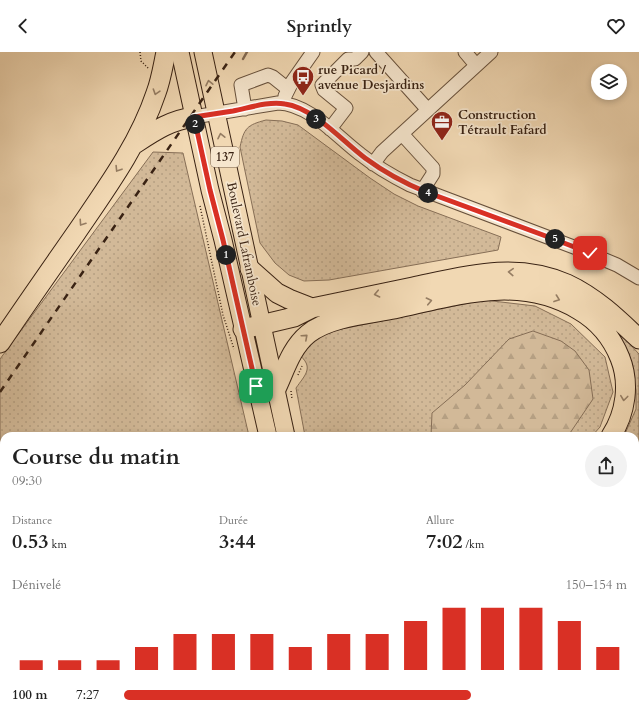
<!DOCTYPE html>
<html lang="fr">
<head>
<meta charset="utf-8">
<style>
	:root { --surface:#fff; --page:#f2f2f2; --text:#222; --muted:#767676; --accent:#d93025 }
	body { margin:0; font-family:Cardo,serif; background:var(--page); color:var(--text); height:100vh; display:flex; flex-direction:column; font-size:15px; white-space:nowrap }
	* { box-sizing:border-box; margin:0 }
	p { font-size:13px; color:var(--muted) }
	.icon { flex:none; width:22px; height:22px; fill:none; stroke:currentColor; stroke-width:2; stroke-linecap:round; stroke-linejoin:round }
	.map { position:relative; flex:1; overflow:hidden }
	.details { position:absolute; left:0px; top:380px; width:639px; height:286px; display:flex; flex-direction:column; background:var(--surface); border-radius:12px 12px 0 0; box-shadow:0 2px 6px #0003 }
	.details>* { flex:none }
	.buttons { position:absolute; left:591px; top:12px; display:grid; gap:8px }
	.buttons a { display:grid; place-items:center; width:36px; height:36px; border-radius:50%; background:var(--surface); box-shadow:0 2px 6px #0003; font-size:20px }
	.pin { position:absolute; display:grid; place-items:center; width:34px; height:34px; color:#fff; margin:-17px; border-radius:8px; box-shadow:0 2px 6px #0006 }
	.km { position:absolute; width:20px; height:20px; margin:-10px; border-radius:50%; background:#222; color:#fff; font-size:11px; line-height:20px; text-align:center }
	.round { display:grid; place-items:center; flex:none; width:42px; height:42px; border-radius:21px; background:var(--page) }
	.headline { display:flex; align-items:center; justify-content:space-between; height:68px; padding:0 12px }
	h1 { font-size:22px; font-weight:700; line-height:30px }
	.stats { display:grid; grid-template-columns:repeat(3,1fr); gap:6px; height:68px; padding:4px 12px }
	.stats div { display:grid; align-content:center }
	.stats b { font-size:20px; font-weight:700 }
	.stats small { font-size:11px; font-weight:400 }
	.stats p { font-size:11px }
	.chart { height:112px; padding:8px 12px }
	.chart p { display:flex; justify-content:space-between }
	.chart svg { width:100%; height:72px; margin-top:4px; stroke:var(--accent); stroke-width:6 }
	ul { padding:0 12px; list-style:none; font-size:13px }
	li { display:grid; grid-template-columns:64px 48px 1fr; align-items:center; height:30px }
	li i { height:10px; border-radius:5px; background:var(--accent) }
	header { display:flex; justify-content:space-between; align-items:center; height:52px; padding:0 12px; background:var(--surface); font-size:18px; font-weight:700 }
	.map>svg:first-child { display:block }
	.grass { fill:url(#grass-dots); stroke:#866e56 }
	.forest { fill:url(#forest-firs); stroke:#866e56 }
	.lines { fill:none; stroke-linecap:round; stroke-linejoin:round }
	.stream { stroke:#826a53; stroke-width:2.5 }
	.minor-casing { stroke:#67503b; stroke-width:15 }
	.major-casing { stroke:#392213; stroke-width:19 }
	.highway-casing { stroke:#392213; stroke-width:21 }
	.path { stroke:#392213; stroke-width:1.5; stroke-dasharray:1 2; stroke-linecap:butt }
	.minor { stroke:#f6e6ce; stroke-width:13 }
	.major { stroke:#f1d8b3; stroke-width:17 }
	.highway { stroke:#f1d8b3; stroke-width:19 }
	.rail { stroke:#392213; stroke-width:2.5; stroke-dasharray:7 7; stroke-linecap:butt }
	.oneway { stroke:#957d63 }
	.route-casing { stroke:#fff; stroke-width:8 }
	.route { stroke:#d93025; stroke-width:5 }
	.labels { text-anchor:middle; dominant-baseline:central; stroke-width:3.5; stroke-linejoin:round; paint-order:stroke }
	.shield { fill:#f6e6ce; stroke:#725d4b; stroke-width:1 }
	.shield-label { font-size:12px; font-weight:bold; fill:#392213 }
	.poi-label { font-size:13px; font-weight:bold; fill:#392213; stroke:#f6e6ce; text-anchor:start }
	.street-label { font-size:13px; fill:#392213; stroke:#f6e6ce }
</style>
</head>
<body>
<header><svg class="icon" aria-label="back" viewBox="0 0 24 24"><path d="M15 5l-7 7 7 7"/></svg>Sprintly<svg class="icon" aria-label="heart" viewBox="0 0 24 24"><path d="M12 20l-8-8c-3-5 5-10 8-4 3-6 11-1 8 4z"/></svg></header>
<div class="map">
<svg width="639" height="666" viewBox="0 0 639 666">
	<defs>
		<pattern id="grass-dots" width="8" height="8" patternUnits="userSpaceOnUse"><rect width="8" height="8" fill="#d2b998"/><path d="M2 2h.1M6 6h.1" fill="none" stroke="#b59f82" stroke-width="1.8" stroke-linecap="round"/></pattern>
		<pattern id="forest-firs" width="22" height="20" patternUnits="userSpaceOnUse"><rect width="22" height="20" fill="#d2b998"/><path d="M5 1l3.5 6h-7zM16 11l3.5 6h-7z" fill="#b59f82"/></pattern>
	</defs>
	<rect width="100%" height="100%" fill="#f1d8b3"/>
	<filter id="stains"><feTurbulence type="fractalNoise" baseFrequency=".005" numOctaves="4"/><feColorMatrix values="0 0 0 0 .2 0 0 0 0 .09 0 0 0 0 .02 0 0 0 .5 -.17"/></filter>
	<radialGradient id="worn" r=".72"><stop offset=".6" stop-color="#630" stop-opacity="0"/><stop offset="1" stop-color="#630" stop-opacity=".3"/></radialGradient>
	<path class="grass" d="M266,68L282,69L298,73L370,126L394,142L418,154L501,185L498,198L329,228L304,229L289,223L275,211L260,191L240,95C244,76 247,73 266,68Z
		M153,100L183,101L249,384H4V461H0V307Z
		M484,248L535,254L571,272L605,305L613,340L600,375L592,384H305L296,336C305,323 315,315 298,302L322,281Z
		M613,274L639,302V450H635V384H624L636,357V338L629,310Z
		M635,532H639V633L635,637Z
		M12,662H300L299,666H12Z
		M360,662H611L607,666H361Z"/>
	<path class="forest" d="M533,279L561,289L575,299L589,318L593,347L568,384H431L432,361L465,333L509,287Z"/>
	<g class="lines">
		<path class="stream" d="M243,7L247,0"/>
		<g class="minor-casing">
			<path id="minor" d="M376,0L428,58
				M465,0L476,13
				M285,44L292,30L313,0
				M245,57L241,33L268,23L273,25L288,37
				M194,65L278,51C310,52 336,84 360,102C375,114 392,124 410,133L579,197L617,213L639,226
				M330,77L346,56L324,38L322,33L348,7H355L362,0
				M402,82L433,116V122L422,139
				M373,112L382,100L491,0"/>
		</g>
		<g class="major-casing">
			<path id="major" d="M180,0L210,138L223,188L268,384
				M203,0L286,384
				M340,662V666"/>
		</g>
		<g class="highway-casing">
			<path id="highway" d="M133,93C153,80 170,68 194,65
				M250,217L277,241L289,247L312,256
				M243,277L294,265L312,256C345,249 379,242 413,235C465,224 515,209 567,232C595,245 617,266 639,287
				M0,291C25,254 51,217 76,181C106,137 139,92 156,41C161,28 163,14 166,0
				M276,337C285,318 291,296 308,282C329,265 368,262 394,257C458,243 519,222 579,258C598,269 612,286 620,306C630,331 626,361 611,384
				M635,460L639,459
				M0,470H4
				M635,509H639
				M0,520H4
				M0,625L4,611
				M635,653L639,649
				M321,666V662
				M622,666L626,662"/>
		</g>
		<path class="path" d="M140,0L141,9L149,17
			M200,154L223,263L234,297
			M298,323L302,314
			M291,339L292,347"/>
		<use href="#minor" class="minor"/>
		<use href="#major" class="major"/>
		<use href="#highway" class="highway"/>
		<path class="rail" d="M0,340L235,0"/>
	</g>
	<defs><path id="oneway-chevron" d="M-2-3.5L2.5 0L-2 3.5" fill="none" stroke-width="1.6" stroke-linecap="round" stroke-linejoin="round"/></defs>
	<g class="oneway">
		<use href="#oneway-chevron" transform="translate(209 31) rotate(-102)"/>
		<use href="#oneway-chevron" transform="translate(156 40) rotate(108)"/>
		<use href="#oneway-chevron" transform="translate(221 84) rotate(-102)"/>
		<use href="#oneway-chevron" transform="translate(118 117) rotate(122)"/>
		<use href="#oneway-chevron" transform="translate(82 171) rotate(124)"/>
		<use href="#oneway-chevron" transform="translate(511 220) rotate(-177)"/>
		<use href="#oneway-chevron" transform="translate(377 242) rotate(168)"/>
		<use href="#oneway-chevron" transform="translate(557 247) rotate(20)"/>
		<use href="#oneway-chevron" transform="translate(429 249) rotate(-12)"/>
		<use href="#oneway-chevron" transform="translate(305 285) rotate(-42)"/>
		<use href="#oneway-chevron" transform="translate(624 346) rotate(97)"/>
	</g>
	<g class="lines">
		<g class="route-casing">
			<path id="route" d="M256,334L223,188L210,138L194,65C207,63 220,61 233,59C249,56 268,49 285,52C314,56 342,89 365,106C384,120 404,131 426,140L543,183L590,201"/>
		</g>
		<use href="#route" class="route"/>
	</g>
	<defs>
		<g id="bus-pin" transform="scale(1.15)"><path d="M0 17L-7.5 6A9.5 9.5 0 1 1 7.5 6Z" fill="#8f2418" stroke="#f6e6ce"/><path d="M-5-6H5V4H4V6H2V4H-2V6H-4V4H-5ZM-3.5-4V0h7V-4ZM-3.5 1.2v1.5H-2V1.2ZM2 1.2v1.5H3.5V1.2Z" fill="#fff"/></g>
		<g id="office-pin" transform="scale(1.15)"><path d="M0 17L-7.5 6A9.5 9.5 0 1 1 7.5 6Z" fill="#8f2418" stroke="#f6e6ce"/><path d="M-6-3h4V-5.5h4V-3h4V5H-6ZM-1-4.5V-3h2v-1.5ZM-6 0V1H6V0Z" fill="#fff"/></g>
	</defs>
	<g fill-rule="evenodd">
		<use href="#bus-pin" x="303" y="25"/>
		<use href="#office-pin" x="442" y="70"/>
	</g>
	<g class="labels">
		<rect class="shield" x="211" y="95" width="28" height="20" rx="3"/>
		<g class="shield-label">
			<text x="225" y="105">137</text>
		</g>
		<g class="poi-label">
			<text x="318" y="18">rue Picard /<tspan x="318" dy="15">avenue Desjardins</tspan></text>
			<text x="458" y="63">Construction<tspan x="458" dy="15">Tétrault Fafard</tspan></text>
		</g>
		<g class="street-label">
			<text transform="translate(244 192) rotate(78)">Boulevard Laframboise</text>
		</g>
	</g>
	<rect width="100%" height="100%" filter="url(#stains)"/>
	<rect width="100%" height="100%" fill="url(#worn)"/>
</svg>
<div class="buttons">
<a><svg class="icon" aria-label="layers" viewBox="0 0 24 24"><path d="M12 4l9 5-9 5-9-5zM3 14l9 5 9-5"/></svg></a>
</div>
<div class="pin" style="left:256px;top:334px;background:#1e9e55"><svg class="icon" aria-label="arrive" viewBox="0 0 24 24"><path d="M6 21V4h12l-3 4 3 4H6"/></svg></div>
<div class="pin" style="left:590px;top:201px;background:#d93025"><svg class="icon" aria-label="check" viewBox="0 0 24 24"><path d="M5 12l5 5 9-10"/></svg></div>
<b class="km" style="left:226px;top:203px">1</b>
<b class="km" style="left:195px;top:72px">2</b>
<b class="km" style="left:316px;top:67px">3</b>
<b class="km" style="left:428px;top:141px">4</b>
<b class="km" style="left:555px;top:187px">5</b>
<section class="details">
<div class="headline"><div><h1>Course du matin</h1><p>09:30</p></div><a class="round"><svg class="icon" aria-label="share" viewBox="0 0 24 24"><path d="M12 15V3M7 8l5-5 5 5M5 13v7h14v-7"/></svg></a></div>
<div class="stats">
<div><p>Distance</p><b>0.53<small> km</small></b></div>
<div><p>Durée</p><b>3:44</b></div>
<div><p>Allure</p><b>7:02<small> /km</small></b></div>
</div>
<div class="chart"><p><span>Dénivelé</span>150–154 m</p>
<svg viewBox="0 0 160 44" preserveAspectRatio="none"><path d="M5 44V38M15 44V38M25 44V38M35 44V30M45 44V22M55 44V22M65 44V22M75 44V30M85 44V22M95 44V22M105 44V14M115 44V6M125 44V6M135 44V6M145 44V14M155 44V30"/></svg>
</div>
<ul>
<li><b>100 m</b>7:27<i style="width:69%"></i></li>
</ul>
</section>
</div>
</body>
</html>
